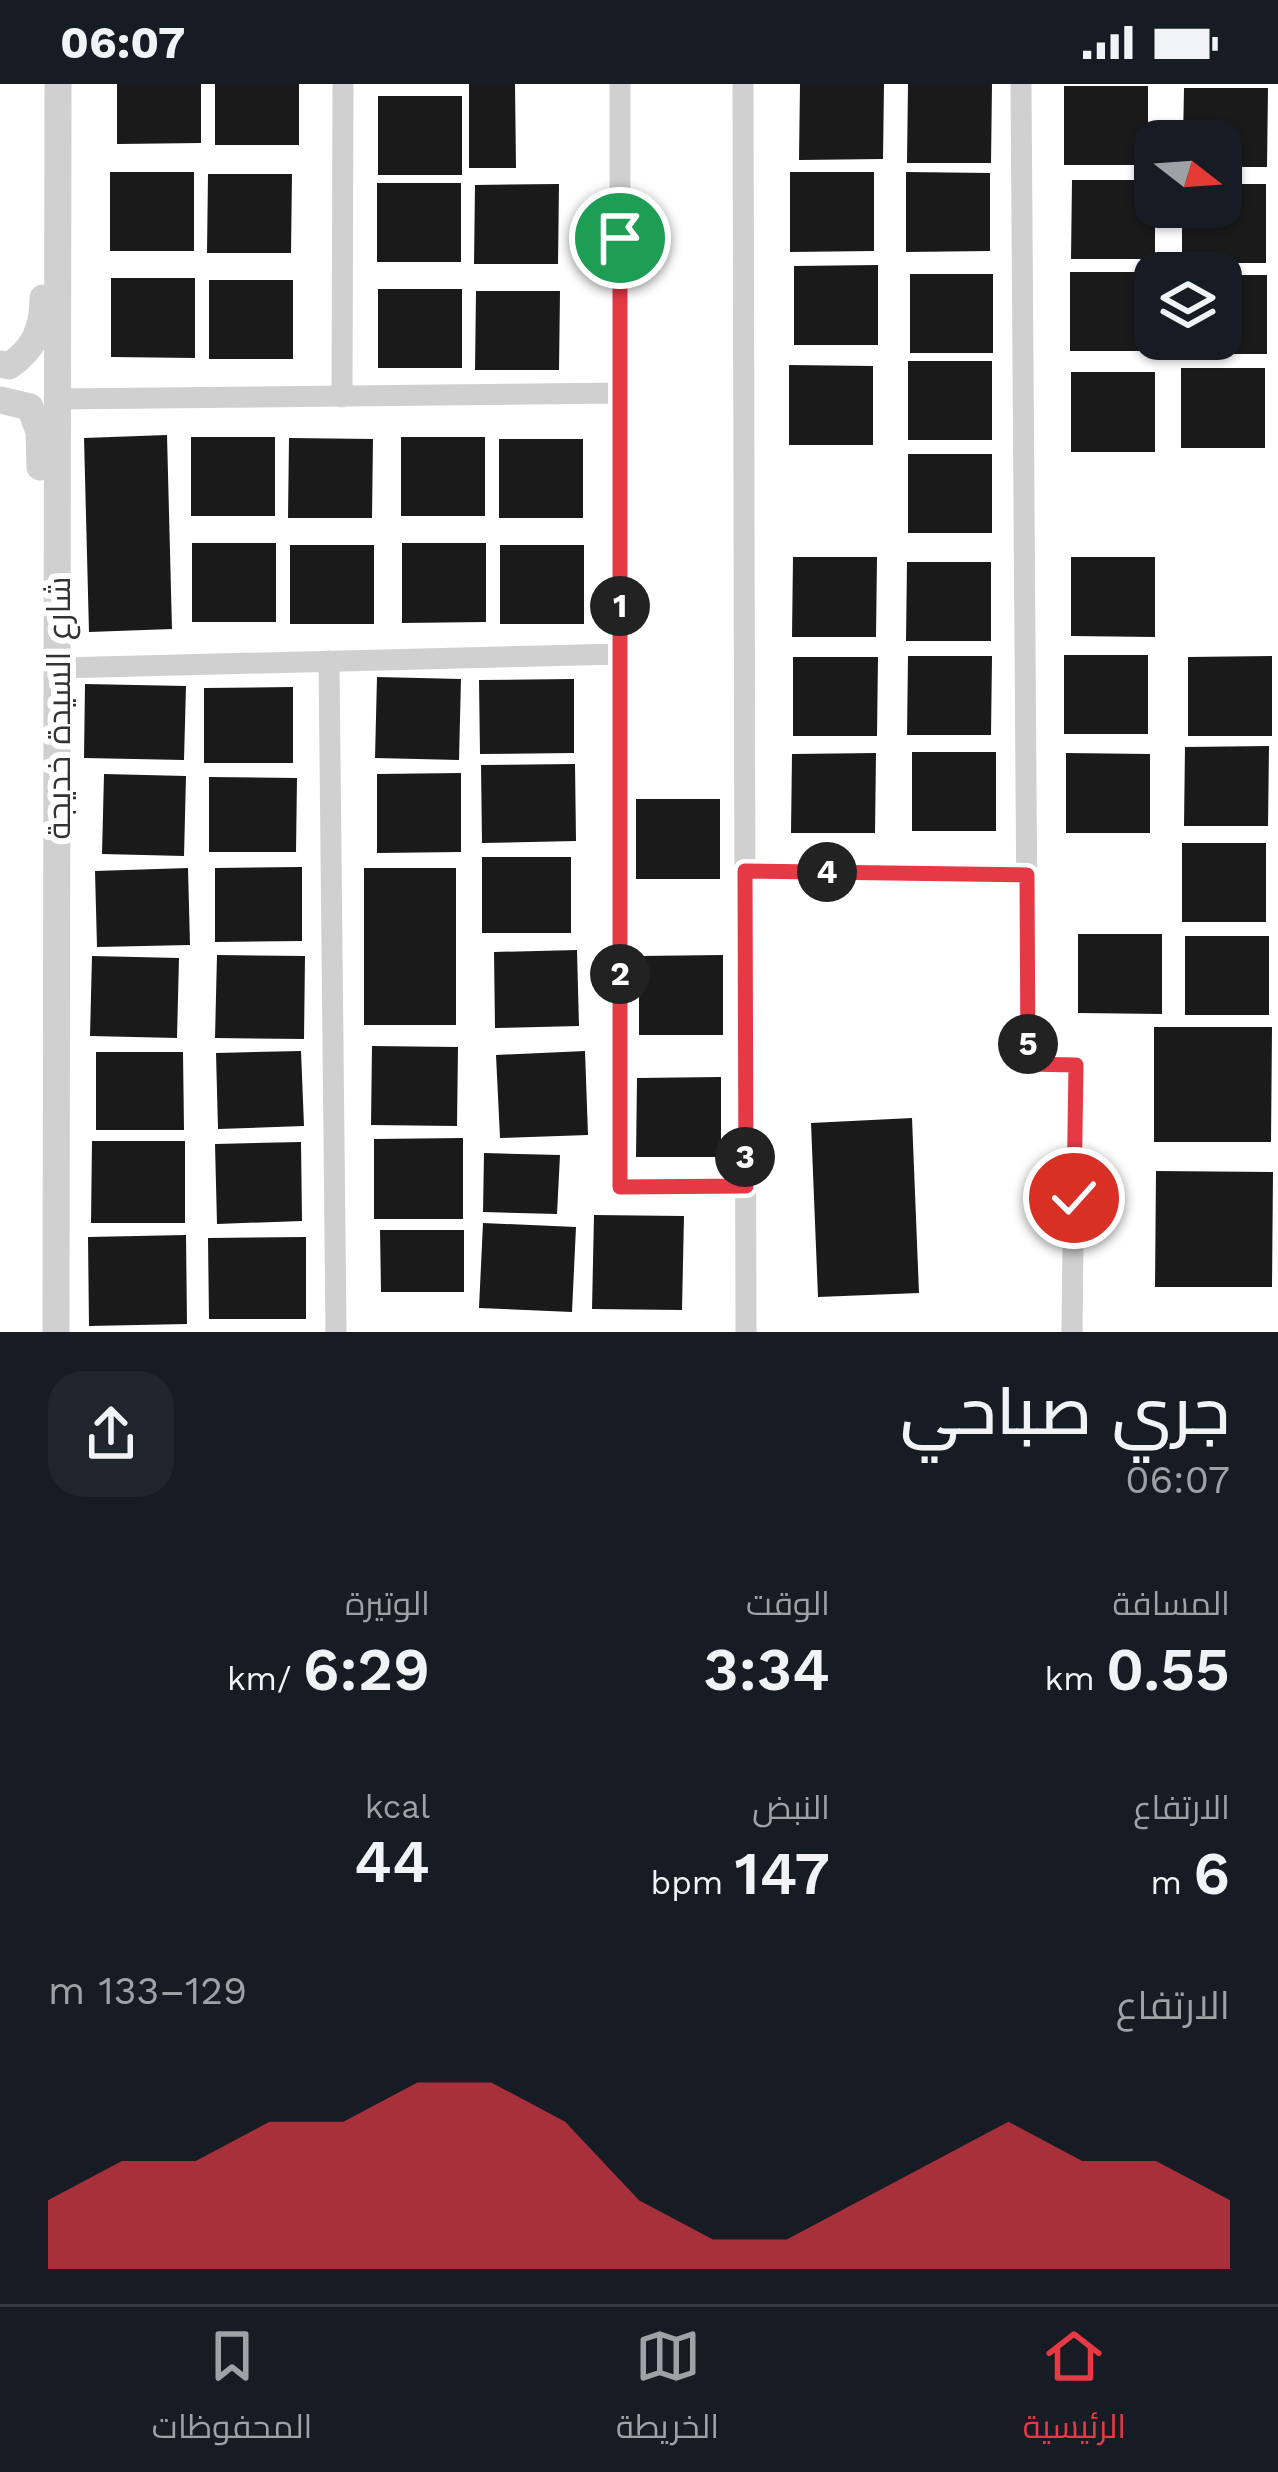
<!DOCTYPE html>
<html lang="ar">
<head>
<meta charset="utf-8">
<style>
	:root { --surface:#171b24; --page:#20242c; --text:#f1f3f6; --muted:#9ea1a6; --line:#363941; --accent:#e63946 }
	body { margin:0; font-family:"Work Sans",Cairo,sans-serif; background:var(--page); color:var(--text); direction:rtl; height:100vh; display:flex; flex-direction:column; font-size:45px; white-space:nowrap }
	* { box-sizing:border-box; margin:0 }
	p { font-size:39px; color:var(--muted) }
	.icon { flex:none; width:66px; height:66px; fill:none; stroke:currentColor; stroke-width:2; stroke-linecap:round; stroke-linejoin:round }
	.map { position:relative; height:1248px; overflow:hidden; direction:ltr }
	.details { display:flex; flex-direction:column; background:var(--surface); flex:1 }
	.details>* { flex:none }
	.needle { width:78px; rotate:107deg }
	.controls { position:absolute; left:1134px; top:36px; display:grid; gap:24px }
	.controls a { display:grid; place-items:center; width:108px; height:108px; border-radius:24px; background:var(--surface); box-shadow:0 3px 9px #0004; font-size:60px }
	.pin { position:absolute; display:grid; place-items:center; width:102px; height:102px; color:#fff; margin:-51px; border:6px solid #fff; border-radius:50%; box-shadow:0 3px 12px #0007 }
	.km { position:absolute; width:60px; height:60px; margin:-30px; border-radius:50%; background:#222; color:#fff; font-size:33px; line-height:60px; text-align:center }
	.round { display:grid; place-items:center; flex:none; width:126px; height:126px; border-radius:36px; background:var(--page) }
	.overview { display:flex; align-items:center; justify-content:space-between; height:204px; padding:0 48px }
	h1 { font-size:66px; font-weight:600; line-height:90px }
	.metrics { display:grid; grid-template-columns:repeat(3,1fr); gap:18px; height:204px; padding:12px 48px }
	.metrics div { display:grid; align-content:center }
	.metrics b { font-size:60px; font-weight:600 }
	.metrics small { font-size:33px; font-weight:400 }
	.metrics p { font-size:33px }
	.chart { height:336px; padding:24px 48px }
	.chart p { display:flex; justify-content:space-between }
	.chart svg { width:100%; height:216px; margin-top:12px; fill:var(--accent); opacity:.7 }
	.status { display:flex; justify-content:space-between; align-items:center; height:84px; padding:0 60px; background:var(--surface); direction:ltr }
	.status svg { height:33px; fill:currentColor }
	.dock { display:flex; justify-content:space-around; align-items:center; height:168px; border-top:3px solid var(--line); background:var(--surface); font-size:33px; color:var(--muted) }
	.dock a { display:grid; justify-items:center; gap:6px }
	.dock .active { color:var(--accent) }
	.map>svg:first-child { display:block }
	.building { fill:#1a1a1a }
	.lines { fill:none; stroke-linecap:round; stroke-linejoin:round }
	.minor { stroke:#d0d0d0; stroke-width:21 }
	.tertiary { stroke:#d0d0d0; stroke-width:27 }
	.route-casing { stroke:#fff; stroke-width:24 }
	.route { stroke:#e63946; stroke-width:15 }
	.labels { text-anchor:middle; dominant-baseline:central; stroke-width:12; stroke-linejoin:round; paint-order:stroke }
	.street-label { font-size:33px; fill:#333; stroke:#fff }
</style>
</head>
<body>
<div class="status"><b>06:07</b><svg viewBox="0 0 49 12"><path d="M0 12V9h3v3zM5 12V6h3v6zM10 12V3h3v9zM15 12V0h3v12zM26 1h20v11H26zM47 4h2v5h-2z"/></svg></div>
<div class="map">
<svg width="1278" height="1248" viewBox="0 0 1278 1248">
	<rect width="100%" height="100%" fill="#fff"/>
	<path class="building" d="M117,0H201V59L117,60Z
		M215,0H299V61H215Z
		M469,0H515L516,84H469Z
		M800,0H884L883,75L799,76Z
		M908,0H992L991,79H907Z
		M1064,2H1148V81H1064Z
		M1184,4H1268L1267,83H1221V57H1183Z
		M378,12H462V91H378Z
		M110,88H194V167H110Z
		M790,88H874V167L790,168Z
		M906,88L990,89V167L906,168Z
		M208,90H292L291,169H207Z
		M1072,96H1155V175H1071Z
		M377,99H461V178H377Z
		M559,100L558,180H474L475,101Z
		M1221,100H1266V179H1182V123H1221Z
		M878,181V261H794V182Z
		M1070,188H1154V267H1070Z
		M910,190H993V269H910Z
		M1221,191H1267V270H1182V255H1221Z
		M111,194H195V274L111,273Z
		M209,196H293V275H209Z
		M378,205H462V284H378Z
		M476,207H560L559,286H475Z
		M908,277H992V356H908Z
		M789,281L873,282V361H789Z
		M1181,284H1265V364H1181Z
		M1071,288H1155V368H1071Z
		M167,351L172,545L89,548L84,354Z
		M191,353H275V432H191Z
		M401,353H485V432H401Z
		M289,354L373,355L372,434H288Z
		M499,355H583V434H499Z
		M908,370H992V449H908Z
		M192,459H276V538H192Z
		M402,459H486V538L402,539Z
		M290,461H374V540H290Z
		M500,461H584V540H500Z
		M793,473H877L876,553H792Z
		M1071,473H1155V553L1071,552Z
		M907,478H991V557H906Z
		M1064,571H1148V650H1064Z
		M908,572H992L991,651H907Z
		M1272,572V652H1188V573Z
		M793,573H878L877,652H793Z
		M377,593L461,595L459,676L375,674Z
		M574,595V669L480,670L479,596Z
		M85,600L186,602L184,676L84,674Z
		M293,603V679H204V604Z
		M1269,662L1268,742H1184L1185,663Z
		M912,668H996V747H912Z
		M876,669L875,749H791L792,670Z
		M1066,669L1150,670V749H1066Z
		M575,680L576,757L482,759L481,681Z
		M461,689V768L377,769V690Z
		M104,690L186,692L184,772L102,770Z
		M209,693L297,694L296,768H209Z
		M636,715H720V795H636Z
		M1182,759H1266V838H1182Z
		M482,773H571V849H482Z
		M302,783V857L215,858V784Z
		M188,784L190,861L97,863L95,787Z
		M364,784H456V941H364Z
		M1078,850H1162V930L1078,929Z
		M1185,852H1269V931H1185Z
		M577,866L579,942L495,944L494,868Z
		M217,871L305,872L304,955L215,954Z
		M723,871V951H639V872Z
		M92,872L179,874L177,954L90,952Z
		M1154,943H1272L1271,1058H1154Z
		M372,962L458,963L457,1042L371,1041Z
		M301,967L304,1042L218,1045L216,969Z
		M585,967L588,1051L500,1054L496,971Z
		M96,968H183L184,1046H96Z
		M721,993V1073H636L637,994Z
		M912,1034L919,1209L818,1213L811,1039Z
		M463,1054V1135H374V1055Z
		M92,1057H185V1139H91Z
		M301,1058L302,1137L217,1140L215,1060Z
		M484,1069L560,1071L557,1130L483,1128Z
		M1156,1087L1273,1088L1272,1203H1155Z
		M594,1131L684,1132L682,1226L592,1225Z
		M483,1139L576,1143L572,1228L479,1224Z
		M380,1146H464V1208H381Z
		M186,1151L187,1240L89,1242L88,1153Z
		M306,1153V1235H209L208,1154Z"/>
	<g class="lines">
		<path class="minor" d="M620,0V1103H746
			M743,0L746,1248
			M1021,0L1028,980L1075,981L1072,1248
			M342,313L343,0
			M58,315L620,309
			M329,577L336,1248
			M59,584L620,570
			M745,787L1027,791"/>
		<path class="tertiary" d="M0,280L9,282C34,265 43,245 43,214
			M0,316L30,323L39,348L40,383
			M56,1248L58,0"/>
	</g>
	<g class="lines">
		<g class="route-casing">
			<path id="route" d="M620,154V1103L746,1102L745,787L1027,791L1028,980L1076,981L1074,1114"/>
		</g>
		<use href="#route" class="route"/>
	</g>
	<g class="labels">
		<g class="street-label">
			<text transform="translate(58 624) rotate(-90)">شارع السيدة خديجة</text>
		</g>
	</g>
</svg>
<div class="controls">
<a><svg class="needle" viewBox="-14 -14 28 28"><path d="M0-13l5 13h-10z" fill="#e53935"/><path d="M0 13l5-13h-10z" fill="#9ea1a6"/></svg></a>
<a><svg class="icon" aria-label="layers" viewBox="0 0 24 24"><path d="M12 4l9 5-9 5-9-5zM3 14l9 5 9-5"/></svg></a>
</div>
<div class="pin" style="left:620px;top:154px;background:#1e9e55"><svg class="icon" aria-label="arrive" viewBox="0 0 24 24"><path d="M6 21V4h12l-3 4 3 4H6"/></svg></div>
<div class="pin" style="left:1074px;top:1114px;background:#d93025"><svg class="icon" aria-label="check" viewBox="0 0 24 24"><path d="M5 12l5 5 9-10"/></svg></div>
<b class="km" style="left:620px;top:522px">1</b>
<b class="km" style="left:620px;top:890px">2</b>
<b class="km" style="left:745px;top:1073px">3</b>
<b class="km" style="left:827px;top:788px">4</b>
<b class="km" style="left:1028px;top:960px">5</b>
</div>
<section class="details">
<div class="overview"><div><h1>جري صباحي</h1><p>06:07</p></div><a class="round"><svg class="icon" aria-label="share" viewBox="0 0 24 24"><path d="M12 15V3M7 8l5-5 5 5M5 13v7h14v-7"/></svg></a></div>
<div class="metrics">
<div><p>المسافة</p><b>0.55<small> km</small></b></div>
<div><p>الوقت</p><b>3:34</b></div>
<div><p>الوتيرة</p><b>6:29<small> /km</small></b></div>
</div>
<div class="metrics">
<div><p>الارتفاع</p><b>6<small> m</small></b></div>
<div><p>النبض</p><b>147<small> bpm</small></b></div>
<div><p>kcal</p><b>44</b></div>
</div>
<div class="chart"><p><span>الارتفاع</span>129–133 m</p>
<svg viewBox="0 0 160 44" preserveAspectRatio="none"><path d="M0 44V30L10 22L20 22L30 14L40 14L50 6L60 6L70 14L80 30L90 38L100 38L110 30L120 22L130 14L140 22L150 22L160 30V44z"/></svg>
</div>
</section>
<nav class="dock">
<a class="active"><svg class="icon" aria-label="home" viewBox="0 0 24 24"><path d="M3 11l9-7 9 7M6 9v11h12V9"/></svg>الرئيسية</a>
<a><svg class="icon" aria-label="map" viewBox="0 0 24 24"><path d="M3 6l6-2 6 2 6-2v14l-6 2-6-2-6 2zM9 4v14M15 6v14"/></svg>الخريطة</a>
<a><svg class="icon" aria-label="saved" viewBox="0 0 24 24"><path d="M7 4h10v16l-5-4-5 4z"/></svg>المحفوظات</a>
</nav>
</body>
</html>
